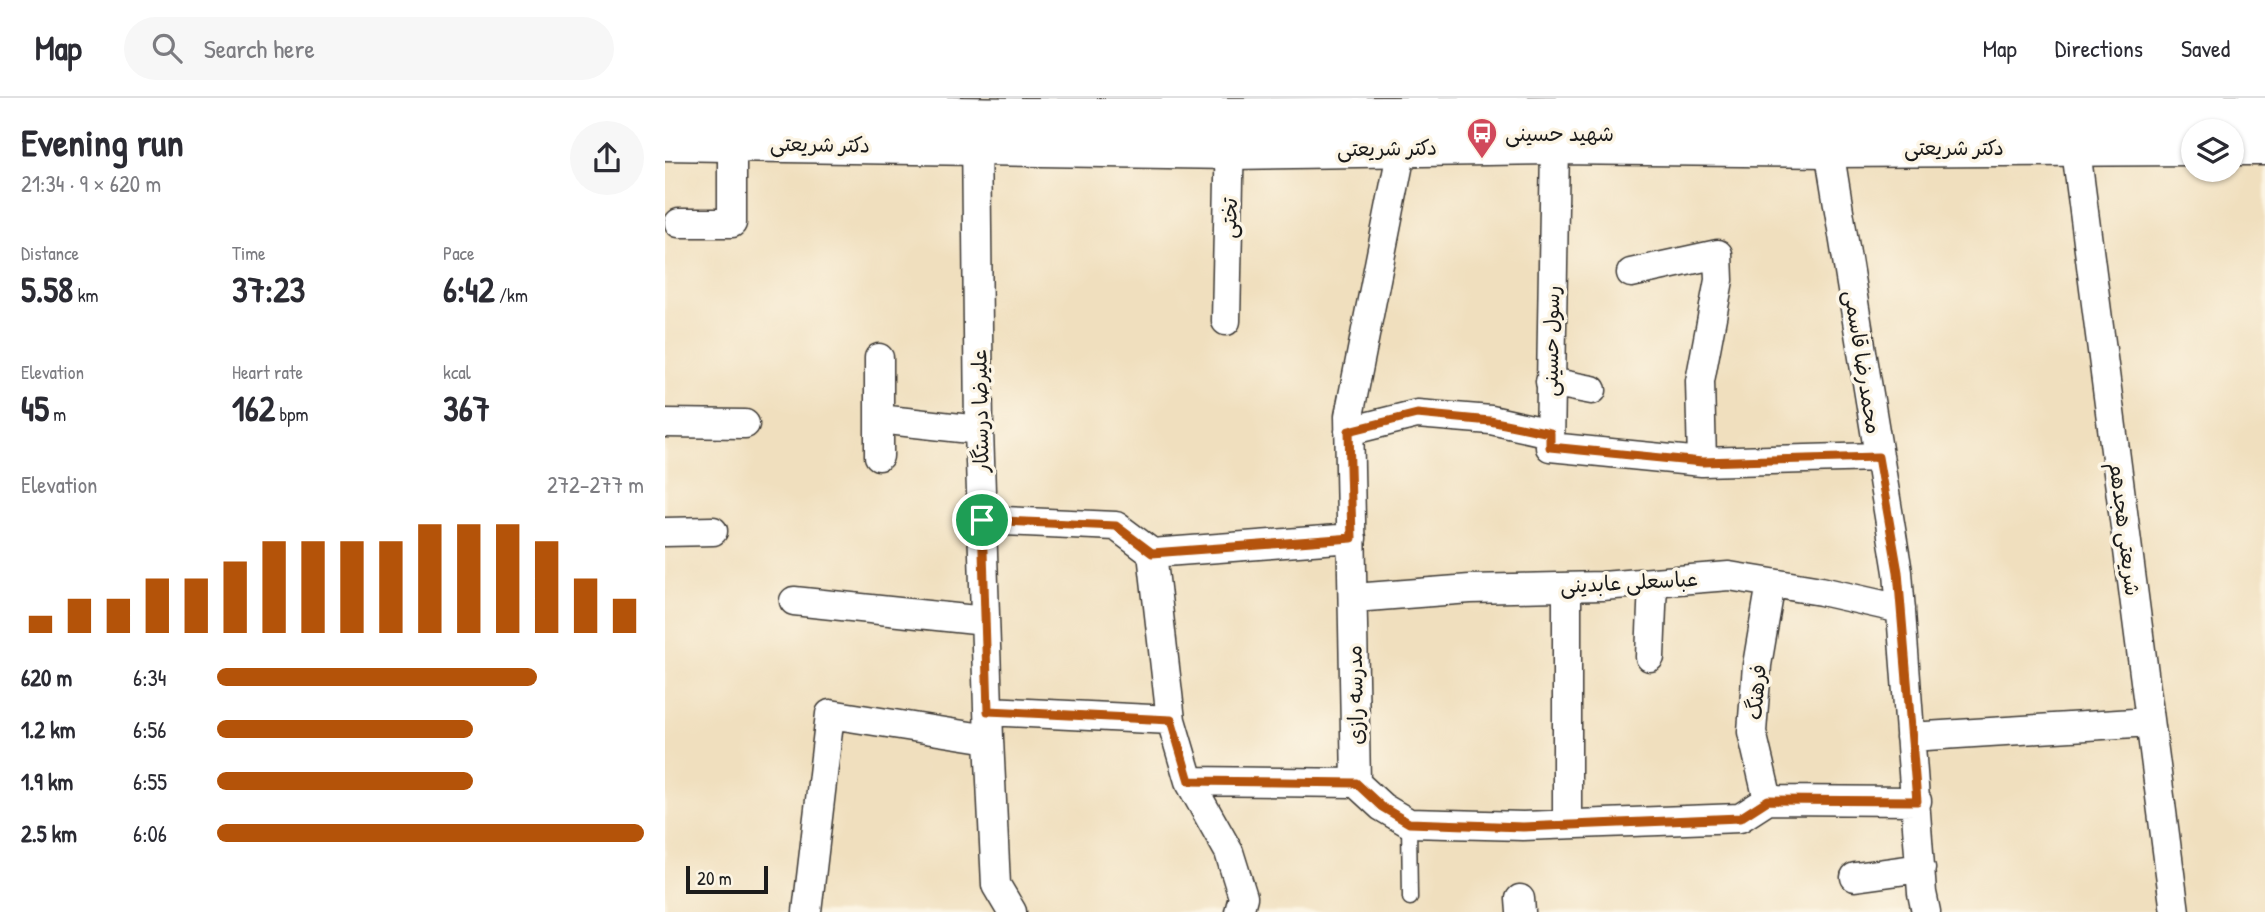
<!DOCTYPE html>
<html lang="en">
<head>
<meta charset="utf-8">
<style>
	:root { --surface:#fff; --page:#f7f7f7; --text:#2b2b33; --muted:#7c7c81; --line:#e1e1e2; --accent:#b45309 }
	body { margin:0; font-family:"Patrick Hand","Playpen Sans Arabic",sans-serif; background:var(--page); color:var(--text); height:100vh; display:flex; flex-direction:column; font-size:26px; white-space:nowrap }
	* { box-sizing:border-box; margin:0 }
	p { font-size:23px; color:var(--muted) }
	.icon { flex:none; width:38px; height:38px; fill:none; stroke:currentColor; stroke-width:2; stroke-linecap:round; stroke-linejoin:round }
	.map { position:relative; flex:1; overflow:hidden }
	.sheet { display:flex; flex-direction:column; background:var(--surface); width:665px }
	.sheet>* { flex:none }
	.buttons { position:absolute; left:1516px; top:21px; display:grid; gap:14px }
	.buttons a { display:grid; place-items:center; width:63px; height:63px; border-radius:50%; background:var(--surface); box-shadow:0 2px 5px #0004; font-size:35px }
	.scale { position:absolute; left:21px; bottom:18px; width:82px; box-sizing:border-box; padding-left:7px; border:4px solid #1c1c1c; border-top:0; font-size:19px; line-height:24px; white-space:nowrap; color:#1c1c1c; -webkit-text-stroke:5px #fcf5e5; paint-order:stroke }
	.pin { position:absolute; display:grid; place-items:center; width:60px; height:60px; color:#fff; margin:-30px; border:4px solid #fff; border-radius:50%; box-shadow:0 2px 7px #0007 }
	.round { display:grid; place-items:center; flex:none; width:74px; height:74px; border-radius:37px; background:var(--page) }
	.head { display:flex; align-items:center; justify-content:space-between; height:119px; padding:0 21px }
	h1 { font-size:38px; font-weight:800; line-height:52px }
	.stats { display:grid; grid-template-columns:repeat(3,1fr); gap:10px; height:119px; padding:7px 21px }
	.stats div { display:grid; align-content:center }
	.stats b { font-size:35px; font-weight:800 }
	.stats small { font-size:19px; font-weight:400 }
	.stats p { font-size:19px }
	.chart { height:196px; padding:14px 21px }
	.chart p { display:flex; justify-content:space-between }
	.chart svg { width:100%; height:126px; margin-top:7px; stroke:var(--accent); stroke-width:6 }
	ul { padding:0 21px; list-style:none; font-size:23px }
	li { display:grid; grid-template-columns:112px 84px 1fr; align-items:center; height:52px }
	li i { height:18px; border-radius:9px; background:var(--accent) }
	header { display:flex; align-items:center; gap:42px; box-sizing:border-box; height:98px; padding:0 35px; background:var(--surface); border-bottom:2px solid var(--line) }
	header strong { font-size:33px }
	nav { display:flex; gap:38px; margin-inline-start:auto; font-size:24px }
	.search { width:490px; height:63px; background:var(--page); display:flex; align-items:center; gap:18px; box-sizing:border-box; padding:0 24px; border-radius:38px; color:var(--muted); font-size:26px }
	main { display:flex; flex:1; min-height:0 }
	.map>svg:first-child { display:block }
	.lines { fill:none; stroke-linecap:round; stroke-linejoin:round }
	.service-casing { stroke:#3c3934; stroke-width:17 }
	.minor-casing { stroke:#3c3934; stroke-width:31 }
	.secondary-casing { stroke:#3c3934; stroke-width:41 }
	.service { stroke:#fff; stroke-width:14 }
	.minor { stroke:#fff; stroke-width:28 }
	.secondary { stroke:#fff; stroke-width:38 }
	.route-casing { stroke:#fff; stroke-width:14 }
	.route { stroke:#b45309; stroke-width:9 }
	.labels { text-anchor:middle; dominant-baseline:central; stroke-width:7; stroke-linejoin:round; paint-order:stroke }
	.poi-label { font-size:21px; fill:#1c1c1c; stroke:#fcf5e5; text-anchor:start }
	.street-label { font-size:21px; fill:#1c1c1c; stroke:#fcf5e5 }
</style>
</head>
<body>
<header>
<strong>Map</strong>
<div class="search"><svg class="icon" aria-label="search" viewBox="0 0 24 24"><circle cx="10" cy="10" r="6"/><path d="M15 15l6 6"/></svg>Search here</div>
<nav><a>Map</a><a>Directions</a><a>Saved</a></nav>
</header>
<main>
<section class="sheet">
<div class="head"><div><h1>Evening run</h1><p>21:34 · 9 × 620 m</p></div><a class="round"><svg class="icon" aria-label="share" viewBox="0 0 24 24"><path d="M12 15V3M7 8l5-5 5 5M5 13v7h14v-7"/></svg></a></div>
<div class="stats">
<div><p>Distance</p><b>5.58<small> km</small></b></div>
<div><p>Time</p><b>37:23</b></div>
<div><p>Pace</p><b>6:42<small> /km</small></b></div>
</div>
<div class="stats">
<div><p>Elevation</p><b>45<small> m</small></b></div>
<div><p>Heart rate</p><b>162<small> bpm</small></b></div>
<div><p>kcal</p><b>367</b></div>
</div>
<div class="chart"><p><span>Elevation</span>272–277 m</p>
<svg viewBox="0 0 160 44" preserveAspectRatio="none"><path d="M5 44V38M15 44V32M25 44V32M35 44V25M45 44V25M55 44V19M65 44V12M75 44V12M85 44V12M95 44V12M105 44V6M115 44V6M125 44V6M135 44V12M145 44V25M155 44V32"/></svg>
</div>
<ul>
<li><b>620 m</b>6:34<i style="width:75%"></i></li>
<li><b>1.2 km</b>6:56<i style="width:60%"></i></li>
<li><b>1.9 km</b>6:55<i style="width:60%"></i></li>
<li><b>2.5 km</b>6:06<i style="width:100%"></i></li>
</ul>
</section>
<div class="map">
<svg width="1600" height="814" viewBox="0 0 1600 814">
	<rect width="100%" height="100%" fill="#fcf5e5"/>
	<filter id="ink" filterUnits="userSpaceOnUse"><feTurbulence type="fractalNoise" baseFrequency=".0143" numOctaves="2"/><feDisplacementMap in="SourceGraphic" scale="14" xChannelSelector="R" yChannelSelector="G"/><feConvolveMatrix kernelMatrix="1 2 1 2 8 2 1 2 1" color-interpolation-filters="sRGB"/></filter>
	<filter id="wash" filterUnits="userSpaceOnUse"><feTurbulence type="fractalNoise" baseFrequency=".00686" numOctaves="4" result="noise"/><feDisplacementMap in="SourceGraphic" scale="28" xChannelSelector="R" yChannelSelector="G"/><feGaussianBlur stdDeviation="1.57" result="paint"/><feColorMatrix in="noise" values="0 0 0 0 0 0 0 0 0 0 0 0 0 0 0 0 0 1.4 0 .05"/><feComposite in="paint" operator="in"/></filter>
	<g filter="url(#wash)">
		<rect width="100%" height="100%" fill="#f0dfbe"/>
	</g>
	<g filter="url(#ink)">
		<g class="lines">
			<g class="service-casing">
				<path id="service" d="M744,725L745,800"/>
			</g>
			<g class="minor-casing">
				<path id="minor" d="M1408,29L1510,814
					M311,31L314,332L324,641L331,787L347,814
					M739,31L737,50L684,318L691,685L717,709L744,725L858,728L1075,720L1103,702L1252,703
					M888,31L890,47L885,349L1037,364L1213,359
					M1161,33L1233,474L1257,795L1261,814
					M14,125H67V26
					M966,175L1053,156L1054,182L1035,283L1037,364
					M561,223L565,35
					M885,284L927,292
					M214,321L314,332
					M0,325L80,326
					M684,333L752,316L826,322L885,335
					M214,358V260
					M317,422L451,428L487,455L687,440
					M0,434L48,433
					M487,455L506,622L524,683L564,754L578,799L574,814
					M689,500L805,491L937,488L1064,478L1156,493L1236,511
					M129,503L320,523
					M985,559L988,484
					M323,613L506,622
					M1245,639L1485,624
					M524,683L691,685
					M1103,702L1087,634L1092,567L1106,485
					M902,726V489
					M1190,779L1256,770
					M855,801L856,814
					M142,814L165,616L324,641"/>
			</g>
			<g class="secondary-casing">
				<path id="secondary" d="M0,12C121,14 241,18 362,19C775,20 1187,12 1600,15
					M0,43L566,52L890,47L1163,50L1528,48
					M1566,48H1600"/>
			</g>
			<use href="#service" class="service"/>
			<use href="#minor" class="minor"/>
			<use href="#secondary" class="secondary"/>
		</g>
	</g>
	<g class="lines" filter="url(#ink)">
		<g class="route-casing">
			<path id="route" d="M752,316L825,323L885,335V349L1037,364L1213,359L1233,474L1252,703L1103,702L1075,720L858,729L744,725L717,709L691,685L524,683L506,622L323,613L317,422L451,428L487,455L687,440L684,333Z"/>
		</g>
		<use href="#route" class="route"/>
	</g>
	<defs>
		<g id="bus-pin" transform="scale(1.575)"><path d="M0 17L-7.5 6A9.5 9.5 0 1 1 7.5 6Z" fill="#d1495b" stroke="#fcf5e5"/><path d="M-5-6H5V4H4V6H2V4H-2V6H-4V4H-5ZM-3.5-4V0h7V-4ZM-3.5 1.2v1.5H-2V1.2ZM2 1.2v1.5H3.5V1.2Z" fill="#fff"/></g>
	</defs>
	<g fill-rule="evenodd">
		<use href="#bus-pin" x="817" y="35"/>
	</g>
	<g class="labels">
		<g class="poi-label">
			<text x="840" y="35">شهید حسینی</text>
		</g>
		<g class="street-label">
			<text transform="translate(155 46) rotate(1)">دکتر شریعتی</text>
			<text x="1289" y="49">دکتر شریعتی</text>
			<text transform="translate(722 50) rotate(-1)">دکتر شریعتی</text>
			<text transform="translate(564 120) rotate(-88)">تختی</text>
			<text transform="translate(886 243) rotate(-89)">رسول حسینی</text>
			<text transform="translate(1198 264) rotate(81)">محمدرضا قاسمی</text>
			<text transform="translate(315 313) rotate(-91)">علیرضا درستگار</text>
			<text transform="translate(1460 431) rotate(83)">شریعتی هجدهم</text>
			<text transform="translate(964 484) rotate(-3)">عباسعلی عابدینی</text>
			<text transform="translate(1091 594) rotate(-85)">فرهنگ</text>
			<text transform="translate(690 597) rotate(-91)">مدرسه رازی</text>
		</g>
	</g>
</svg>
<div class="buttons">
<a><svg class="icon" aria-label="layers" viewBox="0 0 24 24"><path d="M12 4l9 5-9 5-9-5zM3 14l9 5 9-5"/></svg></a>
</div>
<div class="scale">20 m</div>
<div class="pin" style="left:317px;top:422px;background:#1e9e55"><svg class="icon" aria-label="arrive" viewBox="0 0 24 24"><path d="M6 21V4h12l-3 4 3 4H6"/></svg></div>
</div>
</main>
</body>
</html>
